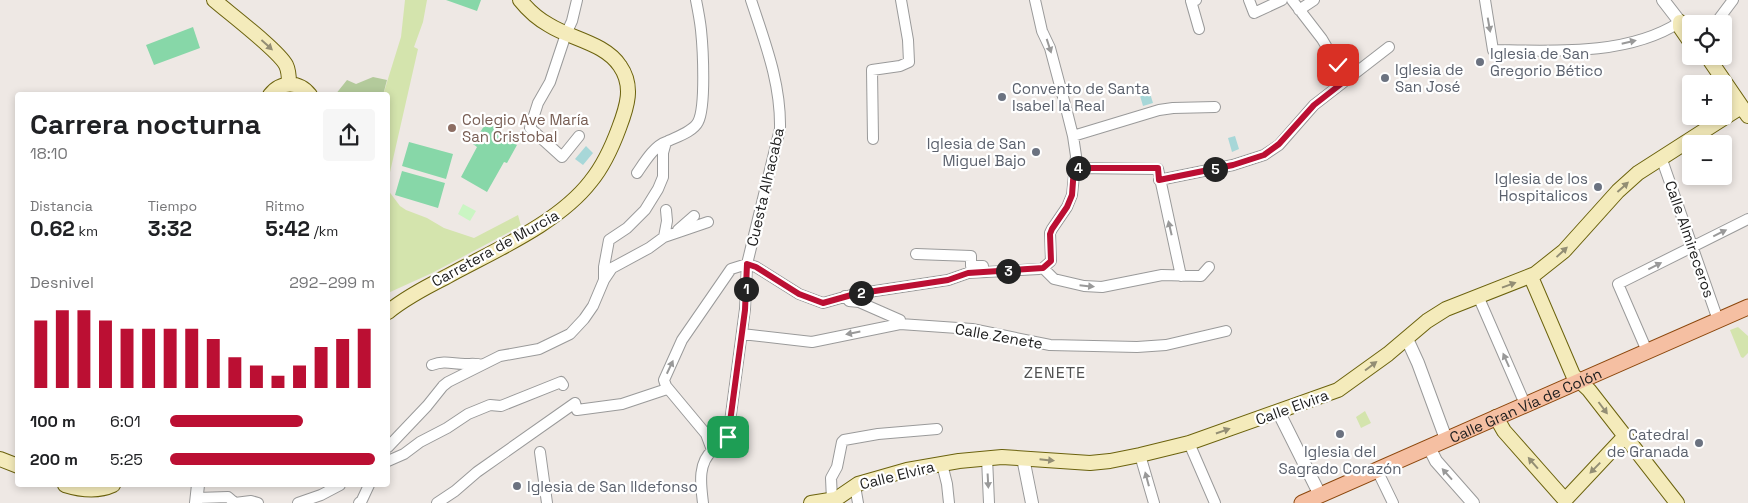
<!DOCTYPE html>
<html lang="es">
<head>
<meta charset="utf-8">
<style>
	:root { --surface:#fff; --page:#f6f6f6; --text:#202124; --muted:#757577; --accent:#bb0f33 }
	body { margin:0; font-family:"Space Grotesk",sans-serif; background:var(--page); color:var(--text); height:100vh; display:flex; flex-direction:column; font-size:19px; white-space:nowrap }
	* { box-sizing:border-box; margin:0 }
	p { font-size:16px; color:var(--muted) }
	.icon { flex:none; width:28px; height:28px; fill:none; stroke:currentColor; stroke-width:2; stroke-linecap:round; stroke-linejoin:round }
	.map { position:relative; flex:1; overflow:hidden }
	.sheet { position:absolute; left:15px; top:92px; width:375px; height:395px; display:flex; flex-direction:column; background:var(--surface); border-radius:5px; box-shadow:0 2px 8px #0003 }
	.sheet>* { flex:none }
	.buttons { position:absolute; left:1682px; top:15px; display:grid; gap:10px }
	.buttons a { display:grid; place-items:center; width:50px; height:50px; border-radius:5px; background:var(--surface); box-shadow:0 2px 8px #0003; font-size:25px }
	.pin { position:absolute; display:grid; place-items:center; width:42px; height:42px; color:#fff; margin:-21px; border-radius:10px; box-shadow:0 2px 8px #0006 }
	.km { position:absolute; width:25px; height:25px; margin:-12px; border-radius:50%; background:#222; color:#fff; font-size:14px; line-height:25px; text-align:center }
	.round { display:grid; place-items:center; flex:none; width:52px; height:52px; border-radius:5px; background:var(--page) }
	.overview { display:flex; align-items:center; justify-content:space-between; height:85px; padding:0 15px }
	h1 { font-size:28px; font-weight:700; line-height:38px }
	.stats { display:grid; grid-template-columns:repeat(3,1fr); gap:8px; height:85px; padding:5px 15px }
	.stats div { display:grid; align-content:center }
	.stats b { font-size:21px; font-weight:700 }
	.stats small { font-size:14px; font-weight:400 }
	.stats p { font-size:14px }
	.chart { height:140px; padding:10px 15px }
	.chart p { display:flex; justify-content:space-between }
	.chart svg { width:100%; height:90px; margin-top:5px; stroke:var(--accent); stroke-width:6 }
	ul { padding:0 15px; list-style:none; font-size:16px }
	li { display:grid; grid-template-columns:80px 60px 1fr; align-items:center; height:38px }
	li i { height:12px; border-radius:6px; background:var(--accent) }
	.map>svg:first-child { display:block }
	.grass { fill:#d4e4ad }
	.forest { fill:#b3ca9b }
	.park { fill:#caf5c3 }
	.pitch { fill:#87d7a8 }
	.water { fill:#a7d7d8 }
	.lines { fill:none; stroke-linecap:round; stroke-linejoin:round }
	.minor-casing { stroke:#9a9a9a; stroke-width:12 }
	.tertiary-casing { stroke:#9a9a9a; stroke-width:14 }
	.secondary-casing { stroke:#6b620d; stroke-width:16 }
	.primary-casing { stroke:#8b460b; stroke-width:17 }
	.minor { stroke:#fff; stroke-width:10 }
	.tertiary { stroke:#fff; stroke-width:12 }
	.secondary { stroke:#f4ebbb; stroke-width:14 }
	.primary { stroke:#f5bfa2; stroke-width:15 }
	.oneway { fill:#999 }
	.oneway2 { fill:#938e74 }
	.route-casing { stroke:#fff; stroke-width:10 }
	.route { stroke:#bb0f33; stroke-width:6 }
	.worship-dot { fill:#6b7280; stroke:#fff; stroke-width:2 }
	.education-dot { fill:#8d6e63; stroke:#fff; stroke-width:2 }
	.labels { text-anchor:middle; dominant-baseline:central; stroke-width:4.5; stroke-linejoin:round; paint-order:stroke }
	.worship-label { font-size:15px; fill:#5b616d; stroke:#fff; text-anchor:start }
	.education-label { font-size:15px; fill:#785e54; stroke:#fff; text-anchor:start }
	.street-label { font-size:15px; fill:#1d1d1d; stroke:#fff }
	.neighbourhood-label { font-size:16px; letter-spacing:1px; fill:#505050; stroke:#fff }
</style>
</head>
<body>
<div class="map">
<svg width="1748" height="503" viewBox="0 0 1748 503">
	<rect width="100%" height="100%" fill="#eee8e4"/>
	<path class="grass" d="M405,0H427L423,22L414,47L418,49L388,181V95H383L401,37Z
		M388,190L400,206L406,210L427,218L444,228L474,238L518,215L521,226L432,273L388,293Z
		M1738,327L1748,336V353L1743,358L1741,357L1730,330Z
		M1365,411L1371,423L1361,428L1356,417Z"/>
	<path class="forest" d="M373,77L387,80L383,95H335L347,80L356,84Z"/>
	<path class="park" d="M463,204L476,211L470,221L458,214Z"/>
	<path class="pitch" d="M446,0H481L477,11Z
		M193,27L200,48L154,65L146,45Z
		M489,124L516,139L514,143L517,145L507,163L504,162L487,192L461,177L477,147L473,144L484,126L487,127Z
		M409,142L453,154L446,179L402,166Z
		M402,171L445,183L438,208L395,195Z"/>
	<path class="water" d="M1148,87L1153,103L1143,106L1138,89Z
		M1235,136L1239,149L1232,152L1228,138Z
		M586,146L593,153L583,165L575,159Z"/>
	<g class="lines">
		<g class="minor-casing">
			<path id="minor" d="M577,0L572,21L566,34L550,82L538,103L530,128L562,157L579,136
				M1196,0L1191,1L1199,29
				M1249,0L1254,13L1282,0
				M1292,0L1322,39L1346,80
				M1485,0L1493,50C1553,51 1628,56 1680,22
				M1299,10L1314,0
				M1715,24L1733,0
				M1073,136L1159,110L1173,108L1215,107
				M873,139L872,70L900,66L909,62L908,40L901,0
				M1661,157L1718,320
				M1074,168L1158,169L1181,276
				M637,173C644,163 654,146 666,142
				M1159,180L1233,165L1264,155L1279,145L1314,105L1389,47
				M678,230L694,216
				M664,237L667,221L666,210
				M916,254L971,256V266H983
				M747,264L756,267L799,294L823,303L855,294L948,280L968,273L1039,269L1043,268L1051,261L1050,233L1052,229L1067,207L1072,195L1076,156L1073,136L1067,112L1050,48L1042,31L1035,0
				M1043,268L1054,279L1084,286L1102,287L1162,275L1201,276L1209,267
				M604,280L612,268L649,248L664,237L708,222
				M845,296L849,301L859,302L900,320V324
				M1478,296L1525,404
				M742,334L812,342L900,324L972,329L1050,345L1137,347L1166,345L1226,331
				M1647,351L1618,284L1748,219
				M432,365C445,360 453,364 465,364C471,364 476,363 482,365
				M1189,443L1215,503
				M388,447L427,406L443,386L448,382L500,356L539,349L570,334L584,319L593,306L604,280V267L609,240L627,228L645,210L658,189L663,177V153L666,142C676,137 693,132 698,122C706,107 703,49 701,30C700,20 698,10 696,0
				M712,450L706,434L666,386L664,380L682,340L731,269L747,264
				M540,452L547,503
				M1140,455L1154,503
				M987,458L989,503
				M388,461L404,454L420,442L447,428L468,414L490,405L501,406L561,382L563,385
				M942,464L947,484L949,503
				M1377,470L1393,503
				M855,486L858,503
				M197,498L228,497L235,503L251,501L258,503
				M832,500L831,478L837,467L842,442L844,440L878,434L937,429
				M298,503L321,495L340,485
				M359,503L362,500L369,485
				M437,503L455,491L477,472L575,403L577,410L622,404L664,390L666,386
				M703,503C701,486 697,463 713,450C718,445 723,442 728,437L745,309L747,264L780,129C781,83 765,43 751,0"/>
		</g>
		<g class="tertiary-casing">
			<path id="tertiary" d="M1663,0L1680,22
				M1407,339L1418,363L1446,439
				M1278,411L1320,495
				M1429,447L1436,461L1473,503
				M1023,458L1032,503
				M196,503L198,485"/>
		</g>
		<g class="secondary-casing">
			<path id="secondary" d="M214,0C229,13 278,50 286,65C289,71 289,77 289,84
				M1680,22V27L1691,43
				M1707,56L1748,116
				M270,95C281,81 299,81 310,95
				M1531,277L1573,375L1589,390L1677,503
				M388,312C405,298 426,287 446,277C493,251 558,224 591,181C604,165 612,147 619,128C627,107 634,86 620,66C605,43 571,39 549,25C538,19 528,10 520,0
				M1496,417L1504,431L1565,500L1625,436
				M0,459L18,466
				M65,485C81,490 98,492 113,485
				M811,503L836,499L858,484L907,470L959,461L1002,457L1090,463L1110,461L1140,455L1189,443L1338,390L1388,354L1427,321L1446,309L1535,274L1564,251L1618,191L1638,173L1741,107"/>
		</g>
		<g class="primary-casing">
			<g id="primary">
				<path id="s1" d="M1302,503L1748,307"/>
			</g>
		</g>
		<use href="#minor" class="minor"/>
		<use href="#tertiary" class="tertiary"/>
		<use href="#secondary" class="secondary"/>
		<use href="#primary" class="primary"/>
	</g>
	<defs><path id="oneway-solid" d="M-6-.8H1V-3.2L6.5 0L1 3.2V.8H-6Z" transform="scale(1.25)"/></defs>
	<g class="oneway">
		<use href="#oneway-solid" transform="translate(1489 25) rotate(80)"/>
		<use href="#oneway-solid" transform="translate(1629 42) rotate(-13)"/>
		<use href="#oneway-solid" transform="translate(1049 46) rotate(72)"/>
		<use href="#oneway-solid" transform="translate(1170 228) rotate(-103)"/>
		<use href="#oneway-solid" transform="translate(1720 233) rotate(-26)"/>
		<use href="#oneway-solid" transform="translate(1655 266) rotate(-27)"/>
		<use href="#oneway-solid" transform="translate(1087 286) rotate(6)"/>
		<use href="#oneway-solid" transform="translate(853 333) rotate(169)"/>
		<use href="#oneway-solid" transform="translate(1506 360) rotate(-114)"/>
		<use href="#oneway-solid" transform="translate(670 367) rotate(-65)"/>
		<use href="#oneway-solid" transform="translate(1447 474) rotate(-132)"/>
		<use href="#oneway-solid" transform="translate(1147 479) rotate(-105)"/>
		<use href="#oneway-solid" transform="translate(988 481) rotate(87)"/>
	</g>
	<g class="oneway2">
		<use href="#oneway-solid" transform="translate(267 45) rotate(42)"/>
		<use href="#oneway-solid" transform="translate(1623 187) rotate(-42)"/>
		<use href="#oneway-solid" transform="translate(1562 252) rotate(-43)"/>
		<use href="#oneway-solid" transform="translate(1509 285) rotate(-20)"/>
		<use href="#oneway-solid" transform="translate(1371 366) rotate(-37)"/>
		<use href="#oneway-solid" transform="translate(1603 408) rotate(53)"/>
		<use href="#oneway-solid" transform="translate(1223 431) rotate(-19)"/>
		<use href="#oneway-solid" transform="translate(1047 460) rotate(6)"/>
		<use href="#oneway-solid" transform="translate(1533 463) rotate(-131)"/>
		<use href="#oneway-solid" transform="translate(1595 468) rotate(134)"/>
	</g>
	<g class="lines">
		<g class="route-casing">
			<path id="route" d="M728,437L745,310L747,264L756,267L799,294L823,303L855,294L948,280L968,273L1043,268L1051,261L1050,234L1052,229L1067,207L1072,195L1074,168H1158L1159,180L1233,165L1264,155L1279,144L1314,105L1346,80L1338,65"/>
		</g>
		<use href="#route" class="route"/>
	</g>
	<g class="worship-dot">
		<circle cx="1480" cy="62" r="5"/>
		<circle cx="1385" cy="78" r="5"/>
		<circle cx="1002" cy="97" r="5"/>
		<circle cx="1036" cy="152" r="5"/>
		<circle cx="1598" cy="187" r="5"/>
		<circle cx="1340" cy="434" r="5"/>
		<circle cx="1699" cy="443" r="5"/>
		<circle cx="517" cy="486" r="5"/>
	</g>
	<circle class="education-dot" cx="452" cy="128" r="5"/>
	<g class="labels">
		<g class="worship-label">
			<text x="1490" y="53">Iglesia de San<tspan x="1490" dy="17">Gregorio Bético</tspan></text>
			<text x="1395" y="69">Iglesia de<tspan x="1395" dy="17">San José</tspan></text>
			<text x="1012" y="88">Convento de Santa<tspan x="1012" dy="17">Isabel la Real</tspan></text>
			<text x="1026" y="143" text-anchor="end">Iglesia de San<tspan x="1026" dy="17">Miguel Bajo</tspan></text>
			<text x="1588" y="178" text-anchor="end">Iglesia de los<tspan x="1588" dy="17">Hospitalicos</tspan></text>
			<text x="1689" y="434" text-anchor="end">Catedral<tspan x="1689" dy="17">de Granada</tspan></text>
			<text x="1340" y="451" text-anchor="middle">Iglesia del<tspan x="1340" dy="17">Sagrado Corazón</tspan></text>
			<text x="527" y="486">Iglesia de San Ildefonso</text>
		</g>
		<g class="education-label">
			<text x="462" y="119">Colegio Ave María<tspan x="462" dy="17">San Cristobal</tspan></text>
		</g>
		<g class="street-label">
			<text transform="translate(765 187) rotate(-77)">Cuesta Alhacaba</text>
			<text transform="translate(1690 239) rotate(71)">Calle Almireceros</text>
			<text transform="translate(495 248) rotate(-29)">Carretera de Murcia</text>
			<text transform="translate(999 336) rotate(10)">Calle Zenete</text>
			<text stroke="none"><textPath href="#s1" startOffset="244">Calle Gran Vía de Colón</textPath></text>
			<text transform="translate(1292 407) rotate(-20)">Calle Elvira</text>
			<text transform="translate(897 475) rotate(-14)">Calle Elvira</text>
		</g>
		<g class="neighbourhood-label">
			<text x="1055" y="372">ZENETE</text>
		</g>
	</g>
</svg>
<div class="buttons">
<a><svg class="icon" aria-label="locate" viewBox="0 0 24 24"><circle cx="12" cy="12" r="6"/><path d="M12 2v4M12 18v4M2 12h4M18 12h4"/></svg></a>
<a>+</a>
<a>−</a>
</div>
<div class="pin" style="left:728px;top:437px;background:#1e9e55"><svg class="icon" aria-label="arrive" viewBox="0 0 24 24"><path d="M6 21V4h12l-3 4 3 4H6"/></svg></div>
<div class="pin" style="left:1338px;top:65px;background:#d93025"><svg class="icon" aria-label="check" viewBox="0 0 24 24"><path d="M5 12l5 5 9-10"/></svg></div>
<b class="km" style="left:746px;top:289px">1</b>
<b class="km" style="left:861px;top:293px">2</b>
<b class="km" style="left:1008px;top:271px">3</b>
<b class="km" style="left:1078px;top:168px">4</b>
<b class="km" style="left:1215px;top:169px">5</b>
<section class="sheet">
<div class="overview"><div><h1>Carrera nocturna</h1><p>18:10</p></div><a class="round"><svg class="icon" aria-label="share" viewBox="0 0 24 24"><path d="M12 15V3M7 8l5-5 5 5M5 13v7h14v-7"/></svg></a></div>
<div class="stats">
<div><p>Distancia</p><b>0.62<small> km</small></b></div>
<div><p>Tiempo</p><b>3:32</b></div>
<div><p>Ritmo</p><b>5:42<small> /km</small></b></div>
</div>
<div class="chart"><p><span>Desnivel</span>292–299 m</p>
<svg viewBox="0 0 160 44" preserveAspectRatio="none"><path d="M5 44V11M15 44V6M25 44V6M35 44V11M45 44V15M55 44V15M65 44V15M75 44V15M85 44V20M95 44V29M105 44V33M115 44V38M125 44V33M135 44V24M145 44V20M155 44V15"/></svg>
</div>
<ul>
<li><b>100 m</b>6:01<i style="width:65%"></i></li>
<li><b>200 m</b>5:25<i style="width:100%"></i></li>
</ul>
</section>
</div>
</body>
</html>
